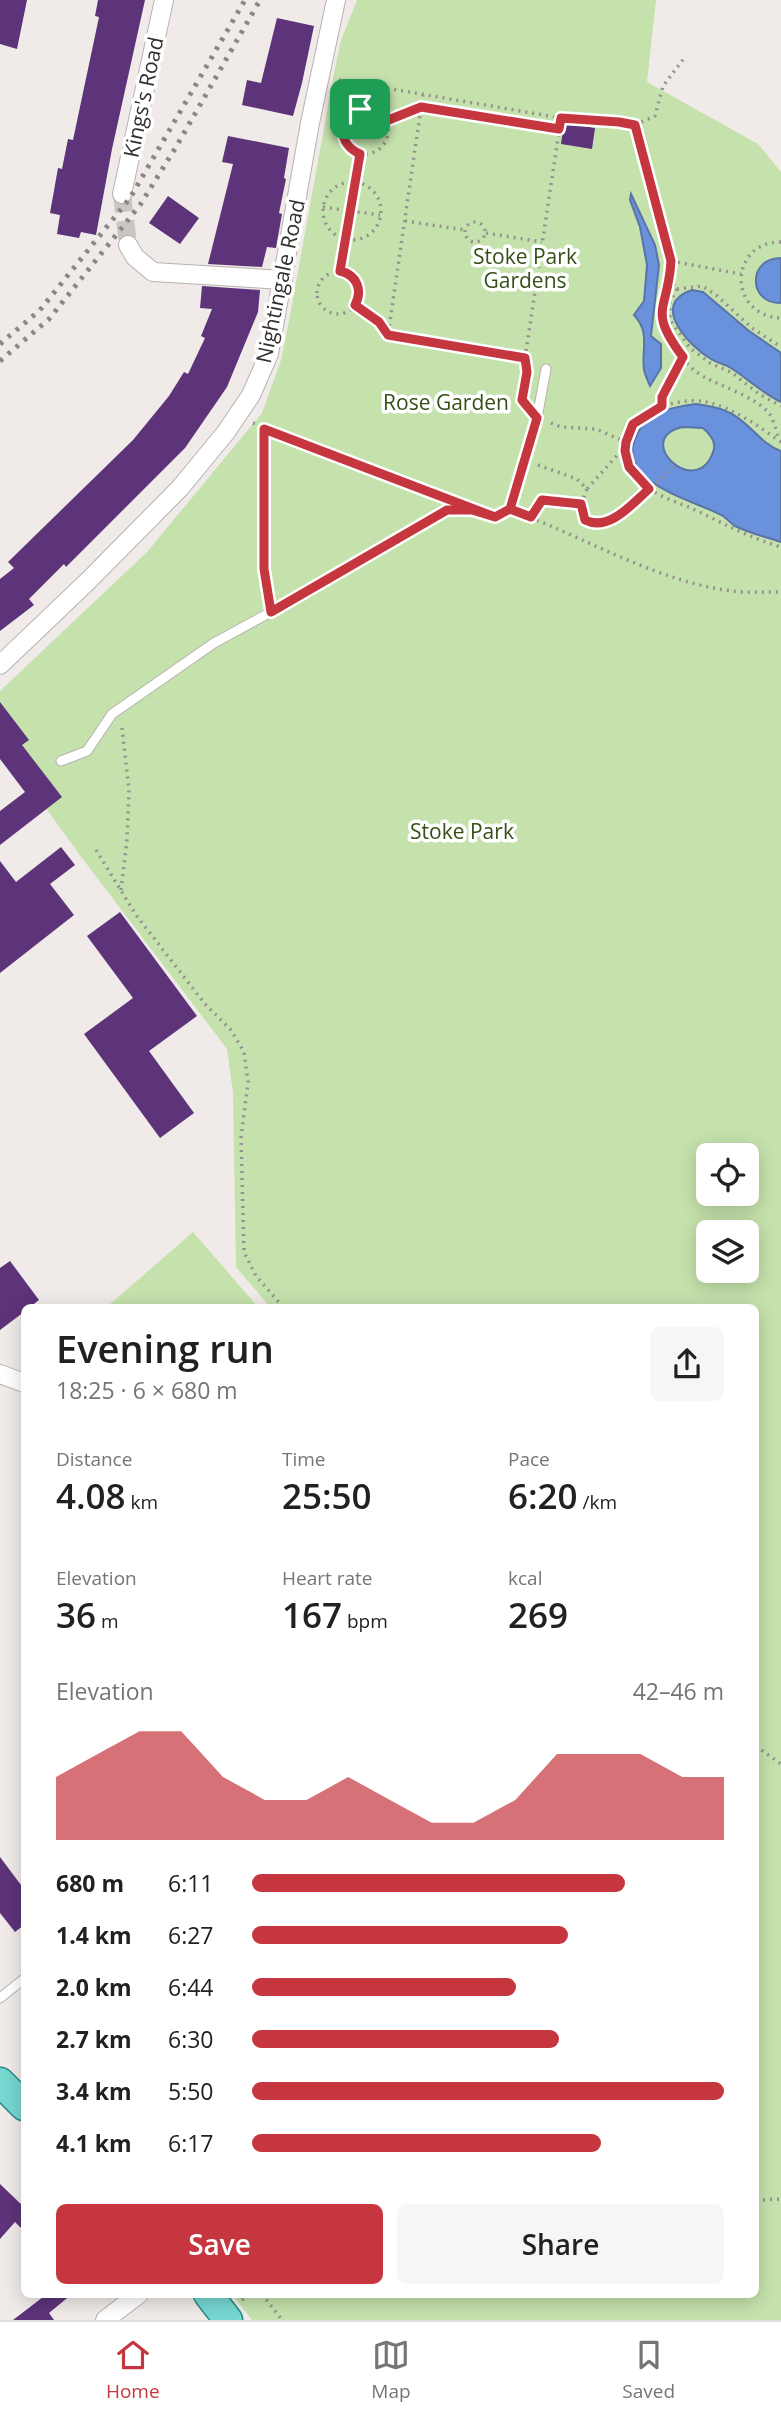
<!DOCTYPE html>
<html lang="en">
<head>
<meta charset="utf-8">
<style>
	:root { --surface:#fff; --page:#f6f6f6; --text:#202124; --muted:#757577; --line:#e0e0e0; --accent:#c6363e }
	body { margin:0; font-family:"Open Sans",sans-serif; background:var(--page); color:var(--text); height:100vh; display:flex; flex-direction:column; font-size:26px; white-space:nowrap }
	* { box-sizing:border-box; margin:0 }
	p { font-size:23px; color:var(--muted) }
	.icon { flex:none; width:38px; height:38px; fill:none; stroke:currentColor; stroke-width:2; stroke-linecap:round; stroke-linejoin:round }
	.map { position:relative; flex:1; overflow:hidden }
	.sheet { position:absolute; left:21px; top:1304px; width:738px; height:994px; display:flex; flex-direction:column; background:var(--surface); border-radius:10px; box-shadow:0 4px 18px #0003 }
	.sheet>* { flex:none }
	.tools { position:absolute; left:696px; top:1143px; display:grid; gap:14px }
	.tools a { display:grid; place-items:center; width:63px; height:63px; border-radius:10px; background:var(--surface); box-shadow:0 4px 18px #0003; font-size:35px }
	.pin { position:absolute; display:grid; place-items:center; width:60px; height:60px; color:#fff; margin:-30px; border-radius:14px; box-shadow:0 4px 10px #0006 }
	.round { display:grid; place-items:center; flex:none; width:74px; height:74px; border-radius:10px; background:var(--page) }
	.summary { display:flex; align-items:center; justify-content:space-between; height:119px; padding:0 35px }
	h1 { font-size:38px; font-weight:600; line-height:52px }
	.metrics { display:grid; grid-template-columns:repeat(3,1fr); gap:10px; height:119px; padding:7px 35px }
	.metrics div { display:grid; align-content:center }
	.metrics b { font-size:35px; font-weight:600 }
	.metrics small { font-size:19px; font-weight:400 }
	.metrics p { font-size:19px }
	.chart { height:196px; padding:14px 35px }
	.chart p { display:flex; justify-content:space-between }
	.chart svg { width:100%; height:126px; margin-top:7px; fill:var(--accent); opacity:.7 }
	.primary-button { display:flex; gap:14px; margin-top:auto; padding:14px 35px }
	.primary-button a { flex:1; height:80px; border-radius:10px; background:var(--accent); color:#fff; font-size:28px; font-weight:600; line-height:80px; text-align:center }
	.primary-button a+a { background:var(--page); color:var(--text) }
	ul { padding:0 35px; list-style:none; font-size:23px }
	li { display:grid; grid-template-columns:112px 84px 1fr; align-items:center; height:52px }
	li i { height:18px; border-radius:9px; background:var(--accent) }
	.tabs { display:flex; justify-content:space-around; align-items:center; height:98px; border-top:2px solid var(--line); background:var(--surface); font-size:19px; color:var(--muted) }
	.tabs a { display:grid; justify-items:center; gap:4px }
	.tabs .on { color:var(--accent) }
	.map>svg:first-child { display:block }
	.green { fill:#c5e2ac; fill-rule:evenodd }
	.water { fill:#6a91db; stroke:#5974a7; stroke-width:2; fill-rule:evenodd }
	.building { fill:#5d3379 }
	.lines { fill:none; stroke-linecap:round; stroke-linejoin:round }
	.street-tunnel { stroke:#cac6c3; stroke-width:18; stroke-dasharray:18 9; stroke-linecap:butt }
	.lane-casing { stroke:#b7b2af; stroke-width:11 }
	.street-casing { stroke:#b7b2af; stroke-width:20 }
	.primary-casing { stroke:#248c85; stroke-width:31 }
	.path { stroke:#95918f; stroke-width:3.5; stroke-dasharray:2 5; stroke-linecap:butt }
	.lane { stroke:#fff; stroke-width:9 }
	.street { stroke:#fff; stroke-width:18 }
	.primary { stroke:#77d7d1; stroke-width:28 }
	.rail { stroke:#8a8785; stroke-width:5; stroke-dasharray:3.5 7; stroke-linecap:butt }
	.route-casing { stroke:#fff; stroke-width:14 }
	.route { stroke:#c6363e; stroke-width:9 }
	.labels { text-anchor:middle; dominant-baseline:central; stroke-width:7; stroke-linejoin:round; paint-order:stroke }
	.street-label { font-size:21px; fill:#32302f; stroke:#fff }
	.park-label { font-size:21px; fill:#355017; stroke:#fff }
</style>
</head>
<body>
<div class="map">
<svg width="781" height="2320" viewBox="0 0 781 2320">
	<rect width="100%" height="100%" fill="#f0ebe8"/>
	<path class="green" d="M357,0H656L647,82L758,144L781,172V2320H252L232,2294H756V1307H270L236,1267L233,1093L227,1049L82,858L0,745V691L147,552L262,413L281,360L289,321L334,73L341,40ZM709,1155H747V1194H709ZM709,1232H747V1270H709Z
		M193,1232L258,1307H111L109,1305Z"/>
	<path class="water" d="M631,194L655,245L659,265L651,336L661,344V368L650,386C648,381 645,375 644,370C641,350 651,333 634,315L644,301L647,265L640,227L630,200Z
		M781,258V303C748,304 747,258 781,258Z
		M692,290L703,292L749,331L781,353V402C762,393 748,379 731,368C725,364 717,363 711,359C689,346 649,304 692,290Z
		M696,404C706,406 719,407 728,412C749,421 760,444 781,451V542C766,537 749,533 735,526C731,523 727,519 723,516C695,500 612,483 637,434C648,411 673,407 696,404ZM683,427L703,428C710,434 717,443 713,452C696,501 631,438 683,427Z"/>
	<path class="building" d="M0,0H27L17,49L0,44Z
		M98,0H145L112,149L96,235L81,232L79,238L57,234L60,215L50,213L58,168L62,169L68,139L73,140L99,17L95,16Z
		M277,18L314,26L302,83L293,116L242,105L247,80L261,83Z
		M564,123L595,128L592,149L561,144Z
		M228,136L289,148L284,178L286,179L279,213L282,214L276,248L267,247L262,267L208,264L233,164L222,162Z
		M168,196L199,218L180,244L149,223Z
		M202,286L260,290L258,312L227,387L185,448L66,567L64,564L29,599L34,605L0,631V579L14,568L8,562L133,440L169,396L184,372L188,374L205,338L201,336L212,309L200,308Z
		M0,702L29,740L22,745L62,797L0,845V811L25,792L0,759Z
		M61,847L75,865L50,884L74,915L0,973V861L16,882Z
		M120,912L197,1016L149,1051L194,1113L160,1138L84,1034L133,998L87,936Z
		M10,1261L39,1300L30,1307H24V1312L0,1330V1268Z
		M0,1857L24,1889V1925L15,1932L0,1913Z
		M0,2184L24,2207V2231L15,2222L0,2239Z
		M47,2294H72L49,2313L54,2320H13Z"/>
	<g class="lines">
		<path class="street-tunnel" d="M122,194L128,245"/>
		<g class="lane-casing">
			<path id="lane" d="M61,761L87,751L112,714L214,643L271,612L447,510H472L495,517L510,509L537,418L546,369
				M0,1998L24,1979"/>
		</g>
		<g class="street-casing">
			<path id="street" d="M122,194L164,0
				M128,245L135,257L153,272L283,280
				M0,665L88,581L180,488L226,432L251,395L269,354L310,123L336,0
				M0,1374L24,1383
				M105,2320L139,2294"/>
		</g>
		<g class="primary-casing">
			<path id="primary" d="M0,2082L24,2106
				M208,2294L228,2320"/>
		</g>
		<path class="path" d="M339,80L561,118
			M342 131a23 23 0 1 1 46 0a23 23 0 1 1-46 0Z
			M386,121L421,108L423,95
			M635,125L655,116L663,86L685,57
			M323 211a29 29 0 1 1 58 0a29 29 0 1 1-58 0Z
			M323,207L380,215
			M405,221L465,230
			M465 232a10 10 0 1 1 20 0a10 10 0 1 1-20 0Z
			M486,233L542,242
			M781,242C730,241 726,315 781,318
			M671,261L741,274
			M340,271L360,154
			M317 293a21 21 0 1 1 42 0a21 21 0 1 1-42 0Z
			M670,281C666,291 661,301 661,312C661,336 686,368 706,378C724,387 756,398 769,413C774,420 776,431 779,439
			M677,289L670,302V320L690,348L710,363L731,372L759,394L781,406
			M677,289L702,286L715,294L752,328L781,347
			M355,305L379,322L387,334
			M524,358L388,335L421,108L559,129
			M526,405L522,400L527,372L525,358L561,118L619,122L635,125L671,261L670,281L677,289
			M662,406V397L683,357
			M253,423L441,498
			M551,423L561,427L596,429L626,442
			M264,429C264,486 260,542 269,598
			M781,442C758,426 734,408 706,402C671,395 609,420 629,465C632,473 643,484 650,489C662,498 680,503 693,509C723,523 750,538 781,547
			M538,465L577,479L587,489L620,452L625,451
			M587,489C582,501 580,508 585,520C590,523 595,525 601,525C618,523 661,478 674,465
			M524,515C591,541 660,582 732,591C748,593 765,592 781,592
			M531,517L542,500L581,504
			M96,850L136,915L205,1004L231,1030L244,1052L248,1082L241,1138L244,1252L256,1276L283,1307
			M121,890L127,840L129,790L122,728
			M756,1746L781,1764
			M756,2200L781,2199
			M262,2294L282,2320
			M242,2300L252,2294"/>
		<use href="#lane" class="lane"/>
		<use href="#street" class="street"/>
		<use href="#primary" class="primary"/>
		<path class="rail" d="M0,344L40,310L130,198L245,0
			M0,361L49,319L140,205L176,147L260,0"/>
	</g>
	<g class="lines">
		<g class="route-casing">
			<path id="route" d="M360,109C338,118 337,144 360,154L340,271C357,275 363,290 355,305L379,322L388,335L525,358L527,372L522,400L537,418L510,509L495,517L264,429V569L271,612L447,510H472L495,517L510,509L531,517L542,500L581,504L585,520C609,532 632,504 649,489L629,467L625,451L626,442L633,424L662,406V397L683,357C647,309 668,312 671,261L635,125L619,122L561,118L559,129L421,107L386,121L375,110L360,109"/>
		</g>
		<use href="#route" class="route"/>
	</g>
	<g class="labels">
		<g class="street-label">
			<text transform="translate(143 97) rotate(-78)">Kings's Road</text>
			<text transform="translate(280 281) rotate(-78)">Nightingale Road</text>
		</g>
		<g class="park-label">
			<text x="525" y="256">Stoke Park<tspan x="525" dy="24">Gardens</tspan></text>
			<text x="446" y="402">Rose Garden</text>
			<text x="462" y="831">Stoke Park</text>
		</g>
	</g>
</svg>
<div class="tools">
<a><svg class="icon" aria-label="locate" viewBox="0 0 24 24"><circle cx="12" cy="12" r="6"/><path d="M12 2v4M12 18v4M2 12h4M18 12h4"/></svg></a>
<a><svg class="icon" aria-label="layers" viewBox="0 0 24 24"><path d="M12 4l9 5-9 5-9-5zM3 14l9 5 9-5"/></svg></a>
</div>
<div class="pin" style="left:360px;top:109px;background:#1e9e55"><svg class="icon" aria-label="arrive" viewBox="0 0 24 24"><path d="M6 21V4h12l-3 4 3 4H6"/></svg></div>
<section class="sheet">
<div class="summary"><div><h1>Evening run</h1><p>18:25 · 6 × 680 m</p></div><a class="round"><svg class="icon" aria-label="share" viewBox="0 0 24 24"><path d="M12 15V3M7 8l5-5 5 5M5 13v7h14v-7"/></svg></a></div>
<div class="metrics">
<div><p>Distance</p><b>4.08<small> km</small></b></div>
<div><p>Time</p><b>25:50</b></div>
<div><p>Pace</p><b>6:20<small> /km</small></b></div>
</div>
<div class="metrics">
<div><p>Elevation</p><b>36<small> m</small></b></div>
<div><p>Heart rate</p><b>167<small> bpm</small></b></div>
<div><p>kcal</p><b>269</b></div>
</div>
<div class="chart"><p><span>Elevation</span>42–46 m</p>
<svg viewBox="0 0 160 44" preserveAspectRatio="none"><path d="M0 44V22L10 14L20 6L30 6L40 22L50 30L60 30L70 22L80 30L90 38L100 38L110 30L120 14L130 14L140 14L150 22L160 22V44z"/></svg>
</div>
<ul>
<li><b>680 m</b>6:11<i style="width:79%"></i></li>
<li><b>1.4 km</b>6:27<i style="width:67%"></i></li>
<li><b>2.0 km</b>6:44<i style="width:56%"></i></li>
<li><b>2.7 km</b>6:30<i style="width:65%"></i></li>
<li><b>3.4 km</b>5:50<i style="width:100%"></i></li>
<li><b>4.1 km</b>6:17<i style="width:74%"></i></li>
</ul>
<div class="primary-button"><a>Save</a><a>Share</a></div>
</section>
</div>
<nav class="tabs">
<a class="on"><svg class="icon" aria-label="home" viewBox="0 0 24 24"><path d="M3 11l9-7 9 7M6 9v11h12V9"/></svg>Home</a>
<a><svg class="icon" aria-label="map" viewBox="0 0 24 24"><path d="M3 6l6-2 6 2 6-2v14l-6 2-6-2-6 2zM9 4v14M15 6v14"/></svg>Map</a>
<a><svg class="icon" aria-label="saved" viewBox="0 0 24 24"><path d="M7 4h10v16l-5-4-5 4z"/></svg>Saved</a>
</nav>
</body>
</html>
